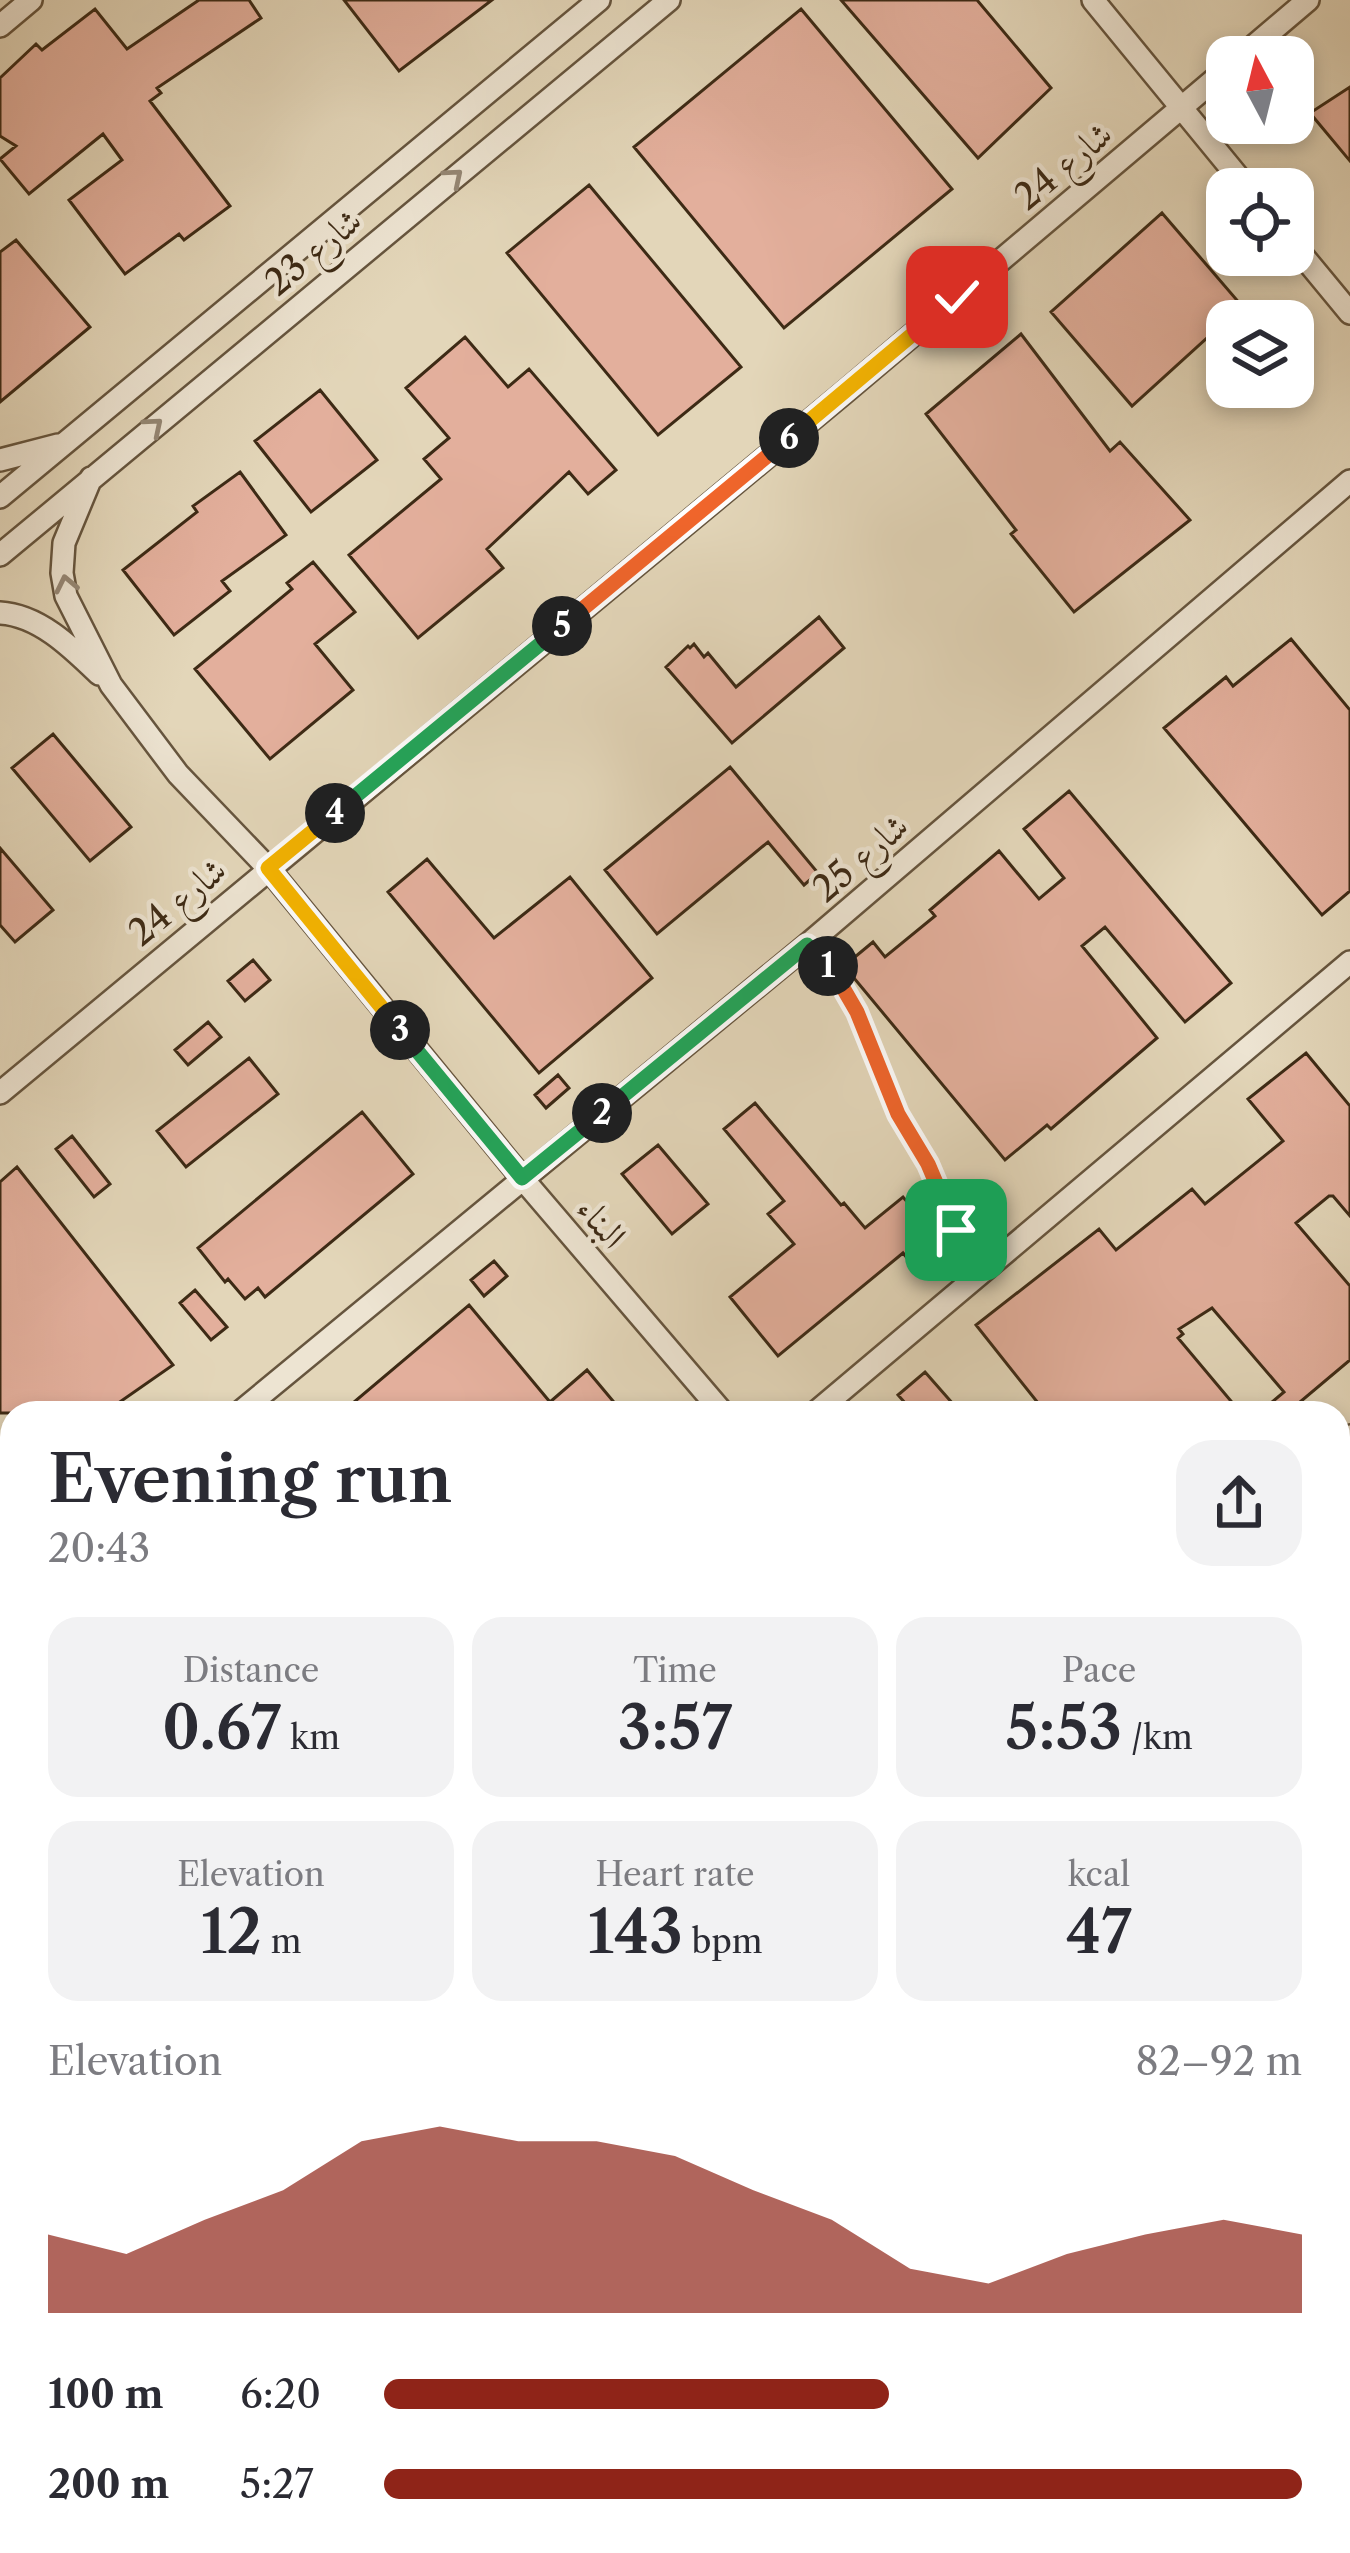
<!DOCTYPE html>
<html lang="en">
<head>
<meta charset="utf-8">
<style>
	:root { --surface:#fff; --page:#f2f2f3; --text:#2b2b33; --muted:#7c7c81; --accent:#8f2418 }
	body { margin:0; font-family:"Libre Caslon Text",Amiri,serif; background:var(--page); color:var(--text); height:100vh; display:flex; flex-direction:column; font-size:45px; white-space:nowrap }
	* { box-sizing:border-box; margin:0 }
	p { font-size:39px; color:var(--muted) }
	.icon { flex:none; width:66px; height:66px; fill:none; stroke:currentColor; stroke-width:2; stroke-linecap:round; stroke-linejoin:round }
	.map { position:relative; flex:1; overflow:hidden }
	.panel { position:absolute; left:0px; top:1401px; width:1350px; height:1152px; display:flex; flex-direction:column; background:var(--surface); border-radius:36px 36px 0 0; box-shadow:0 6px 18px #0003 }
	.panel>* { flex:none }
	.needle { width:78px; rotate:353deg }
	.controls { position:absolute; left:1206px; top:36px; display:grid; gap:24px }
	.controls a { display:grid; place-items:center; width:108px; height:108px; border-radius:24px; background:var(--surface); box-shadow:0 6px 18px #0003; font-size:60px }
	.pin { position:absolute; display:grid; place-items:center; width:102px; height:102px; color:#fff; margin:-51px; border-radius:24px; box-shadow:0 6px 18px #0006 }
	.km { position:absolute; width:60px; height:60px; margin:-30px; border-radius:50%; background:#222; color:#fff; font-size:33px; line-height:60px; text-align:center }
	.round { display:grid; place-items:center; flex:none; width:126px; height:126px; border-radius:36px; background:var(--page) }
	.overview { display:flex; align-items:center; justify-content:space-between; height:204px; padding:0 48px }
	h1 { font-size:66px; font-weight:600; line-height:90px }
	.figures { display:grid; grid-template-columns:repeat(3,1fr); gap:18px; height:204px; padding:12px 48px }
	.figures div { display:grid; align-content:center; border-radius:30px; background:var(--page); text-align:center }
	.figures b { font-size:60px; font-weight:600 }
	.figures small { font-size:33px; font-weight:400 }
	.figures p { font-size:33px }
	.chart { height:336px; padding:24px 48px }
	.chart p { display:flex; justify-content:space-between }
	.chart svg { width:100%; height:216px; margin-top:12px; fill:var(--accent); opacity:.7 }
	ul { padding:0 48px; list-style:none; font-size:39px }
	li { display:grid; grid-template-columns:192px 144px 1fr; align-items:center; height:90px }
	li i { height:30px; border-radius:15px; background:var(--accent) }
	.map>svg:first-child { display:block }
	.building { fill:#e3af9c; stroke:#3d2a15; stroke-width:3 }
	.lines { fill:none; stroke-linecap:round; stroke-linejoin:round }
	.service-casing { stroke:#66553e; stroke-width:15 }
	.minor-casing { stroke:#66553e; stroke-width:26 }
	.tertiary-casing { stroke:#66553e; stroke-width:28 }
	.service { stroke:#ede4d2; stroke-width:10 }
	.minor { stroke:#ede4d2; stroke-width:21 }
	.tertiary { stroke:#ede4d2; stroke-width:24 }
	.oneway { stroke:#958774 }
	.split-1-casing { stroke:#fff; stroke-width:24 }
	.split-2-casing { stroke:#fff; stroke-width:24 }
	.split-3-casing { stroke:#fff; stroke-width:24 }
	.split-4-casing { stroke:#fff; stroke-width:24 }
	.split-5-casing { stroke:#fff; stroke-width:24 }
	.split-6-casing { stroke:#fff; stroke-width:24 }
	.split-7-casing { stroke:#fff; stroke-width:24 }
	.split-1 { stroke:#f0652b; stroke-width:15 }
	.split-2 { stroke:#22a559; stroke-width:15 }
	.split-3 { stroke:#22a559; stroke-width:15 }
	.split-4 { stroke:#f5b400; stroke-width:15 }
	.split-5 { stroke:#22a559; stroke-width:15 }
	.split-6 { stroke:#f0652b; stroke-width:15 }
	.split-7 { stroke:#f5b400; stroke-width:15 }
	.labels { text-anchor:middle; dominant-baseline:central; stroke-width:9; stroke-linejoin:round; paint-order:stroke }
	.street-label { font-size:36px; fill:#3d2a15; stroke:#ede4d2 }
</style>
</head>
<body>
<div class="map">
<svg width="1350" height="2553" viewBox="0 0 1350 2553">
	<rect width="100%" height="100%" fill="#e3d6b9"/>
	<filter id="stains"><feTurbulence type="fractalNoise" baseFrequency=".00167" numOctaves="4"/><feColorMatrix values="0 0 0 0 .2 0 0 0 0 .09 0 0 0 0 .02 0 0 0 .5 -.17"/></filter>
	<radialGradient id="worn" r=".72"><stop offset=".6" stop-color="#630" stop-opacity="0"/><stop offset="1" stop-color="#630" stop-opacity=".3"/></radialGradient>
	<path class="building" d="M199,0H249L261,18L157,88L161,93L150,101L230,206L184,240L179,234L125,274L69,200L122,160L103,134L29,194L0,159L16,146L0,136V78L36,44L42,50L95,9L127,49Z
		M344,0H492L399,71Z
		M841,0H977L1051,88L978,158Z
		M801,9L952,189L784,328L634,147Z
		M1350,87V161L1310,113Z
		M589,185L741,367L658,435L507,253Z
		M1162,213L1242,306L1132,406L1051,312Z
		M16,240L90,327L0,402V252Z
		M1021,334L1110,451L1120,442L1190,520L1074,612L1011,534L1016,530L926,414Z
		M465,337L508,387L529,369L616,470L588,494L569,472L487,549L503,568L418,638L349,555L441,479L424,459L449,438L406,388Z
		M320,390L377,460L311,512L255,441Z
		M240,472L286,535L222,581L230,591L174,635L123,570L197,512L193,506Z
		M313,562L355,612L315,644L353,690L270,759L195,669L292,589L287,583Z
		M819,617L844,648L732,743L666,667L688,646L690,648L694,644L704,657L708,653L736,687Z
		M1291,639L1350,710V891L1322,915L1164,728L1226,677L1233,686Z
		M53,734L131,827L90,861L12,768Z
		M730,767L818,873L804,885L768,842L657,934L605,870Z
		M1069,791L1231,983L1185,1022L1105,927L1082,946L1157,1038L1051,1129L1047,1125L1005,1160L844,966L873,942L885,957L935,916L930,910L999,851L1039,899L1064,878L1024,829Z
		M0,848L53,910L15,942L0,925Z
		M427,859L494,938L570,877L652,978L539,1073L388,892Z
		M253,960L270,980L245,1001L228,981Z
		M208,1022L221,1037L188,1065L175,1050Z
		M1306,1053L1350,1106V1216L1333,1196H1329L1296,1223L1350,1286V1360L1287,1413H1282L1272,1402L1284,1392L1212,1308L1179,1329L1183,1334L1178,1338L1241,1413H1046L976,1325L1099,1229L1116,1250L1192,1189L1205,1204L1283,1141L1248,1099Z
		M249,1058L278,1094L186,1167L157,1131Z
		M558,1075L569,1088L546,1108L535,1095Z
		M755,1103L841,1205L844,1203L865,1228L903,1197L948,1250L919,1273L903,1253L778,1356L730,1297L794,1244L768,1214L784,1201L724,1129Z
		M362,1112L413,1174L265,1297L258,1288L245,1299L228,1279L225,1282L198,1248Z
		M72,1136L110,1184L94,1197L56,1149Z
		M658,1145L708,1204L672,1234L622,1174Z
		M17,1167L173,1365L104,1413H0V1182Z
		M494,1261L507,1276L484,1296L471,1280Z
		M195,1290L227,1327L211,1340L180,1303Z
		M469,1305L550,1402L587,1370L623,1413H341Z
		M925,1372L961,1413H914L898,1395Z"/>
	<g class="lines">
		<g class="service-casing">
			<path id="service" d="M807,945L835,974L857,1012L899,1114L928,1164L955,1230L987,1267
				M0,2058L12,2072
				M0,2302L12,2293
				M0,2345L12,2360
				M0,2523L12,2537
				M15,2541L25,2553
				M163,2541L173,2553
				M318,2541L328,2553
				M402,2541L412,2553"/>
		</g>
		<g class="minor-casing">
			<path id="minor" d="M1093,0L1248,189
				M0,26L31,0
				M1241,57L1308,0
				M1293,244L1350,313
				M0,460L58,445
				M91,478L64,543L62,573L66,596L111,685L178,774L268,868L522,1178L723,1413
				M0,497L599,0
				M0,555L669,0
				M0,613C39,615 72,648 99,674
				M0,1093L845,392L1227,69
				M239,1413L807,945L1350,481
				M815,1413L1350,962
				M1338,1446L1350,1436
				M0,1612L12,1602
				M0,1803L12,1816
				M1338,1931L1350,1921
				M1338,2159L1350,2173
				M1338,2453L1350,2443
				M600,2541L610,2553
				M629,2553L631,2541
				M1220,2553L1234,2541"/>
		</g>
		<g class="tertiary-casing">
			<path id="tertiary" d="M0,1836L12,1846
				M0,1875L12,1890
				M0,1967L12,1982
				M478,2541L488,2553
				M550,2541L559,2553"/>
		</g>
		<use href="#service" class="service"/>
		<use href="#minor" class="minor"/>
		<use href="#tertiary" class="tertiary"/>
	</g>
	<defs><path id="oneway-chevron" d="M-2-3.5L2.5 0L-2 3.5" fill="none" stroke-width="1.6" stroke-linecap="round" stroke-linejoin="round" transform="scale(3)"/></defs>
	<g class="oneway">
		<use href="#oneway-chevron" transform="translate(454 177) rotate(-40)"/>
		<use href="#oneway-chevron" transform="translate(154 426) rotate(-40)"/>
		<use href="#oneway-chevron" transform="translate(66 584) rotate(-102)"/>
	</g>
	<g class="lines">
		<g class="split-1-casing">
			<path id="split-1" d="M828,966L835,974L857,1012L898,1114L928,1164L956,1230"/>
		</g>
		<g class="split-2-casing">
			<path id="split-2" d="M602,1113L807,945L828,966"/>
		</g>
		<g class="split-3-casing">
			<path id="split-3" d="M400,1030L522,1178L602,1113"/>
		</g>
		<g class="split-4-casing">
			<path id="split-4" d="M335,813L268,868L400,1030"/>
		</g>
		<g class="split-5-casing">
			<path id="split-5" d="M335,813L562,626"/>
		</g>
		<g class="split-6-casing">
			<path id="split-6" d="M562,626L789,438"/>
		</g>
		<g class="split-7-casing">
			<path id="split-7" d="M789,438L957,297"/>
		</g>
		<use href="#split-1" class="split-1"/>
		<use href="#split-2" class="split-2"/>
		<use href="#split-3" class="split-3"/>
		<use href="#split-4" class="split-4"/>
		<use href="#split-5" class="split-5"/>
		<use href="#split-6" class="split-6"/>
		<use href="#split-7" class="split-7"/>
	</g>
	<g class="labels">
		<g class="street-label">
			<text transform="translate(1063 165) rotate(-40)">شارع 24</text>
			<text transform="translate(313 251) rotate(-40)">شارع 23</text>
			<text transform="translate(860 857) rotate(-41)">شارع 25</text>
			<text transform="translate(177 901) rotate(-40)">شارع 24</text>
			<text transform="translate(602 1222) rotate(49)">البناء</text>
		</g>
	</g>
	<rect width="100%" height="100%" filter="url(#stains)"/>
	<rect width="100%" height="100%" fill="url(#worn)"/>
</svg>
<div class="controls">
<a><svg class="needle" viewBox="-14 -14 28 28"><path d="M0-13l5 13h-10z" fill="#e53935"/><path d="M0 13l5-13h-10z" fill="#7c7c81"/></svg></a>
<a><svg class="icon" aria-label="locate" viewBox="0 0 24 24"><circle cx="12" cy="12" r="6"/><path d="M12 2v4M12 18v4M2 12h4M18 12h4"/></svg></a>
<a><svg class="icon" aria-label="layers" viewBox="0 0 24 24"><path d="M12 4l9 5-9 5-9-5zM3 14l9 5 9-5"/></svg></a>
</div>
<div class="pin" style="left:956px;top:1230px;background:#1e9e55"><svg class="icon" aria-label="arrive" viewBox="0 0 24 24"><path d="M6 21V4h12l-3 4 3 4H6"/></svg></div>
<div class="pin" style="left:957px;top:297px;background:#d93025"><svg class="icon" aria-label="check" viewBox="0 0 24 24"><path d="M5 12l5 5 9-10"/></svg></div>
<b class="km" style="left:828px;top:966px">1</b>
<b class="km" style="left:602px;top:1113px">2</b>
<b class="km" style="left:400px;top:1030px">3</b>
<b class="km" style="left:335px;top:813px">4</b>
<b class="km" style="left:562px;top:626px">5</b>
<b class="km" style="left:789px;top:438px">6</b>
<section class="panel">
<div class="overview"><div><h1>Evening run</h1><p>20:43</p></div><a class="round"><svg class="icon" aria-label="share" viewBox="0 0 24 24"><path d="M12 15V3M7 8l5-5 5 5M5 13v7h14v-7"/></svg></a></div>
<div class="figures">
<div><p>Distance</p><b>0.67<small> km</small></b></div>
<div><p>Time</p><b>3:57</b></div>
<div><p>Pace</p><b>5:53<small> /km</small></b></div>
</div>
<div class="figures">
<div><p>Elevation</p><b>12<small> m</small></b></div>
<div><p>Heart rate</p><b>143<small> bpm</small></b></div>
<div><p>kcal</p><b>47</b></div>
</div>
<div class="chart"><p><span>Elevation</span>82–92 m</p>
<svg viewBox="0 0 160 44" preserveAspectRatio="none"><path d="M0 44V28L10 32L20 25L30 19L40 9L50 6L60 9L70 9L80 12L90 19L100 25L110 35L120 38L130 32L140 28L150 25L160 28V44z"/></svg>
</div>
<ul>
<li><b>100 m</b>6:20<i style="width:55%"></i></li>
<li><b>200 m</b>5:27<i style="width:100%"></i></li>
</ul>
</section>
</div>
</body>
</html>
